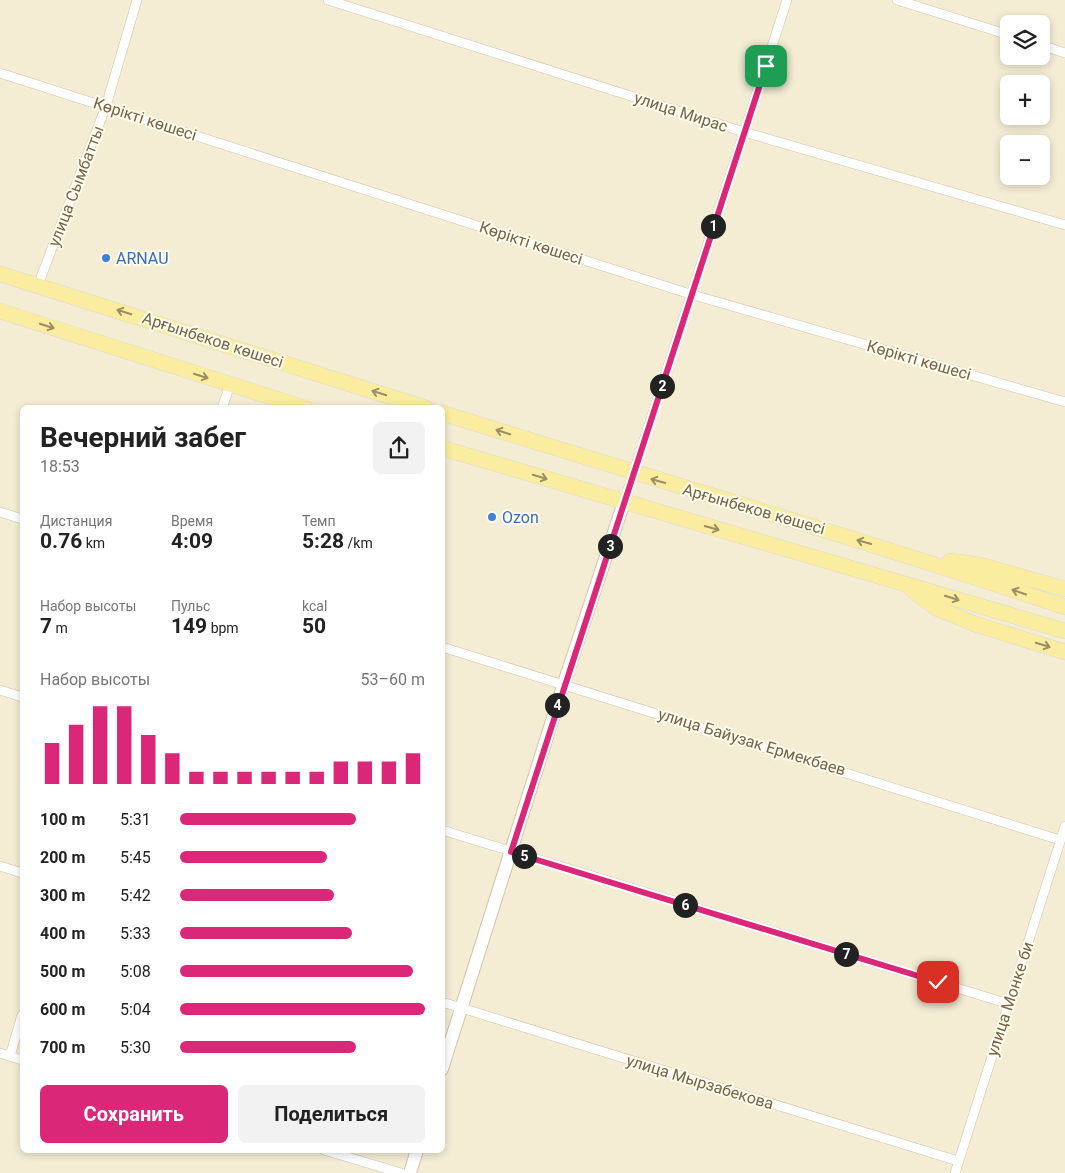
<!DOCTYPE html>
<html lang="ru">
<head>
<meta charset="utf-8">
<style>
	:root { --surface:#fff; --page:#f2f2f2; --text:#222; --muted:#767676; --accent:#db2777 }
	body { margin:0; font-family:Roboto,sans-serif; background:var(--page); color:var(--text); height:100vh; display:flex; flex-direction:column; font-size:19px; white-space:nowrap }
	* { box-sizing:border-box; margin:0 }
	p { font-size:16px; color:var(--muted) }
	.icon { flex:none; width:28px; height:28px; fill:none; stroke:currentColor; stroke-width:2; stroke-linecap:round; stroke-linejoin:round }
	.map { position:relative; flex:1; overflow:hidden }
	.drawer { position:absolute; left:20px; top:405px; width:425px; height:748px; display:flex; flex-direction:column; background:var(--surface); border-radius:8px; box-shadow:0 2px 8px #0003 }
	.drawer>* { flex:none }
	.tools { position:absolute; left:1000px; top:15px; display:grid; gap:10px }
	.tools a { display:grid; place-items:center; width:50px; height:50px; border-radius:8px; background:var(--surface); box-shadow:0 2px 8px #0003; font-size:25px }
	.pin { position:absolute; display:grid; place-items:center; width:42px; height:42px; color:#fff; margin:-21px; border-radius:10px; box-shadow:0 2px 8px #0006 }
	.km { position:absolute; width:25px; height:25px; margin:-12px; border-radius:50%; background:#222; color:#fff; font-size:14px; line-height:25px; text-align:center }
	.round { display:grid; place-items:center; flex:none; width:52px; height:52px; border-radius:8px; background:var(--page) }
	.head { display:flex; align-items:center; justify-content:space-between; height:85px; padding:0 20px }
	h1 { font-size:28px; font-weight:700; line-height:38px }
	.figures { display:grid; grid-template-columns:repeat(3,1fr); gap:8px; height:85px; padding:5px 20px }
	.figures div { display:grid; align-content:center }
	.figures b { font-size:21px; font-weight:700 }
	.figures small { font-size:14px; font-weight:400 }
	.figures p { font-size:14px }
	.chart { height:140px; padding:10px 20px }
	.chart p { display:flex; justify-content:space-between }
	.chart svg { width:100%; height:90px; margin-top:5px; stroke:var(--accent); stroke-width:6 }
	.cta { display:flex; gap:10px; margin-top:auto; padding:10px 20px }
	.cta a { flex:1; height:58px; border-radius:8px; background:var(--accent); color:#fff; font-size:20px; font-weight:700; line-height:58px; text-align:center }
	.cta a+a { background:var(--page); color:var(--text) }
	ul { padding:0 20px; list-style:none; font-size:16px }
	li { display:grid; grid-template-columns:80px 60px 1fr; align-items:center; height:38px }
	li i { height:12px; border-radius:6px; background:var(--accent) }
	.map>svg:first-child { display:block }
	.residential { fill:#f4edd4; fill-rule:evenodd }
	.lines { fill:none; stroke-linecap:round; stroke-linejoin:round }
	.minor-casing { stroke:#cec3ac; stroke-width:10 }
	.secondary-casing { stroke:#d1c4a9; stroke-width:14 }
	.primary-casing { stroke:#dedad4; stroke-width:16 }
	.minor { stroke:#fff; stroke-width:9 }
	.secondary { stroke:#fff; stroke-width:12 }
	.primary { stroke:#faed9f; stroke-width:15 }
	.oneway { stroke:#9d8d64 }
	.route-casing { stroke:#fff; stroke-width:10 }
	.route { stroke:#db2777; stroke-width:6 }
	.shop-dot { fill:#3f7fe0; stroke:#fffcec; stroke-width:2 }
	.labels { text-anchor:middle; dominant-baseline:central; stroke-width:4; stroke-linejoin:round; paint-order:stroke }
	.street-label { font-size:16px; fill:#75644b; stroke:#fffcec }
	.shop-label { font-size:16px; fill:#366cbe; stroke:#fffcec; text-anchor:start }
</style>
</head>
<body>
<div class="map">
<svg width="1065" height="1173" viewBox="0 0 1065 1173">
	<rect width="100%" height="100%" fill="#fcf9e6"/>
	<path class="residential" d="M0,0H1065V1173H0ZM1009,24H1041V56H1009ZM1009,84H1041V116H1009ZM1009,144H1041V176H1009ZM22,408H442V1150H22Z"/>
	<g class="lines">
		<g class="minor-casing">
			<path id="minor" d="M328,0L744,132L1065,225
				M897,0L1009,35
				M1041,45L1065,53
				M0,73L690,294L1065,402
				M38,285L106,106L137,0
				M222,408L230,385
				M624,502L787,0
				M0,512L22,519
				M442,647L1060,840
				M0,690L22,697
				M442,830L1009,1004
				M0,866L22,873
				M442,1002L958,1161
				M0,1053L22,1060
				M10,1056L22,1015
				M324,1150L401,1173
				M955,1173L1065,826"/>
		</g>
		<g class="secondary-casing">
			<path id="secondary" d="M442,1069L564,683L624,502
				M410,1173L417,1150"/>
		</g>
		<g class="primary-casing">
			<path id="primary" d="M0,274L426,408
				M0,311L305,408
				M442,413C650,478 859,538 1065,607
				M442,448L1065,631
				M950,561L980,565L1065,589
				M911,589L936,608L975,624L1065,652"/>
		</g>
		<use href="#minor" class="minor"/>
		<use href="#secondary" class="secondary"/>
		<use href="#primary" class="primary"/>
	</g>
	<defs><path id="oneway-shaft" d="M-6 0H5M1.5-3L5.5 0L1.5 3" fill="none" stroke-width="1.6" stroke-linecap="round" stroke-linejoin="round" transform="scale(1.25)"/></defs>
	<g class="oneway">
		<use href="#oneway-shaft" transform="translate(124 312) rotate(-162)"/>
		<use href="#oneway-shaft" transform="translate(47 326) rotate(18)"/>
		<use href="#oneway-shaft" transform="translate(201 376) rotate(18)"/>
		<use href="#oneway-shaft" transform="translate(379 393) rotate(-162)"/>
		<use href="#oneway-shaft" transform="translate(503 432) rotate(-162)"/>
		<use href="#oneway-shaft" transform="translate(540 477) rotate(17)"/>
		<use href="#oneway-shaft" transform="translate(658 481) rotate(-164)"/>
		<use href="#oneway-shaft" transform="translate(712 528) rotate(16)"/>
		<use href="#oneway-shaft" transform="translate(864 542) rotate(-164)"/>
		<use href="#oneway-shaft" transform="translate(1019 592) rotate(-161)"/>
		<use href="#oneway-shaft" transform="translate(952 598) rotate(17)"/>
		<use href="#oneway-shaft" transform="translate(1043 645) rotate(17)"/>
	</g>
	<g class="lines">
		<g class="route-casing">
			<path id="route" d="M766,66L511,852L938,982"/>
		</g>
		<use href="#route" class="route"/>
	</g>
	<g class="shop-dot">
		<circle cx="106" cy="258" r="5"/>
		<circle cx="492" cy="517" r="5"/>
	</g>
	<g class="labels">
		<g class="street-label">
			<text transform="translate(681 112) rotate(18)">улица Мирас</text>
			<text transform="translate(145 119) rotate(18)">Көрікті көшесі</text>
			<text transform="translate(76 186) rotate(-69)">улица Сымбатты</text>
			<text transform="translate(531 243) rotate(18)">Көрікті көшесі</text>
			<text transform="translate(213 340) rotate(18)">Арғынбеков көшесі</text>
			<text transform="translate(919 360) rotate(16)">Көрікті көшесі</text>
			<text transform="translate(754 509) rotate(16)">Арғынбеков көшесі</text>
			<text transform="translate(752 742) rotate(17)">улица Байузак Ермекбаев</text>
			<text transform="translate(1010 999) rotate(-72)">улица Монке би</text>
			<text transform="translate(700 1082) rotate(17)">улица Мырзабекова</text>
		</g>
		<g class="shop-label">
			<text x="116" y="258">ARNAU</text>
			<text x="502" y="517">Ozon</text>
		</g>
	</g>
</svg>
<div class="tools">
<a><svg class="icon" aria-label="layers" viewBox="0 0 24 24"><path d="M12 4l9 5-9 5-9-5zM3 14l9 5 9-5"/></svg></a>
<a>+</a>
<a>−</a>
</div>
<div class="pin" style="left:766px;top:66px;background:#1e9e55"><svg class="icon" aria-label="arrive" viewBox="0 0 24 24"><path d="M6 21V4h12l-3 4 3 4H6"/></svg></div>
<div class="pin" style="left:938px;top:982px;background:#d93025"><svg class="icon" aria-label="check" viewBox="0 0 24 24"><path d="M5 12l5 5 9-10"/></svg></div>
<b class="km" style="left:713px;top:226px">1</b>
<b class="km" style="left:662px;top:386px">2</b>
<b class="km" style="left:610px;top:546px">3</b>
<b class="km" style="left:557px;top:705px">4</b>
<b class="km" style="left:524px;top:856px">5</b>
<b class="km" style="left:685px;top:905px">6</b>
<b class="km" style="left:846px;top:954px">7</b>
<section class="drawer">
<div class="head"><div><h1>Вечерний забег</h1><p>18:53</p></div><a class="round"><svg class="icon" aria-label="share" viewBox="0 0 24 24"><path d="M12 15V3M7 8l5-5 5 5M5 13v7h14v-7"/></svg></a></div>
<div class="figures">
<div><p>Дистанция</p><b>0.76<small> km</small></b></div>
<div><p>Время</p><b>4:09</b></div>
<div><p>Темп</p><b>5:28<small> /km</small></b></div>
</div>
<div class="figures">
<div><p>Набор высоты</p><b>7<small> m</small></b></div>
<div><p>Пульс</p><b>149<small> bpm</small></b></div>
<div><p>kcal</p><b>50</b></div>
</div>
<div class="chart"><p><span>Набор высоты</span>53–60 m</p>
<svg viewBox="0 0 160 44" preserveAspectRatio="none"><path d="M5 44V24M15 44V15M25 44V6M35 44V6M45 44V20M55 44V29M65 44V38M75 44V38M85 44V38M95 44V38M105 44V38M115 44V38M125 44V33M135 44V33M145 44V33M155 44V29"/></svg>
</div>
<ul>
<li><b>100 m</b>5:31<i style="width:72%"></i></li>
<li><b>200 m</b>5:45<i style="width:60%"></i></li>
<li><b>300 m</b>5:42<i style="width:63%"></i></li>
<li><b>400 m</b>5:33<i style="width:70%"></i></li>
<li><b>500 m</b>5:08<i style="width:95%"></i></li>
<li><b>600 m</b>5:04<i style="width:100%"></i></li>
<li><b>700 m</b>5:30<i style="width:72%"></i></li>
</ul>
<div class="cta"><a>Сохранить</a><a>Поделиться</a></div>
</section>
</div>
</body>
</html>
